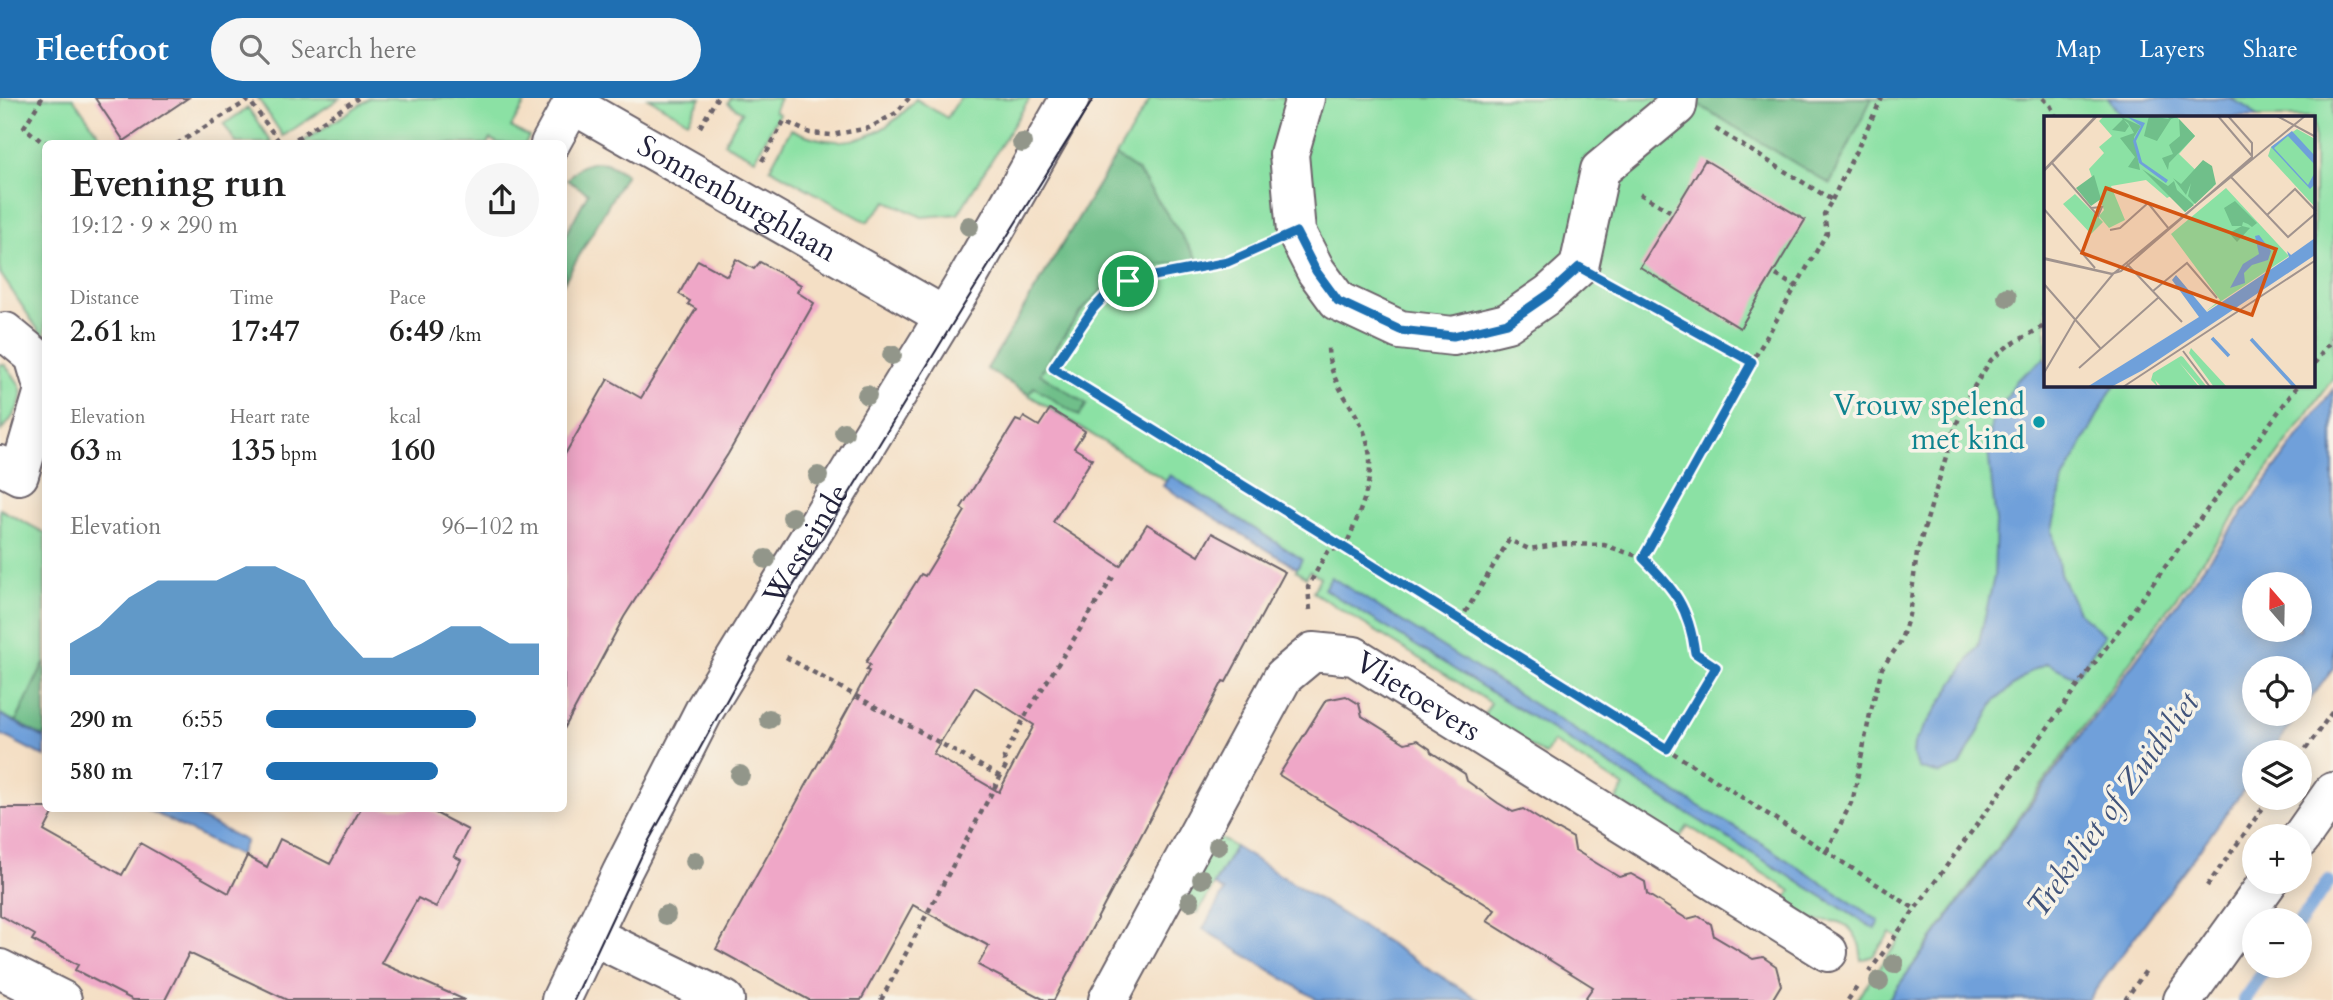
<!DOCTYPE html>
<html lang="en">
<head>
<meta charset="utf-8">
<style>
	:root { --surface:#fff; --page:#f6f6f6; --text:#222; --muted:#767676; --accent:#1f6fb2 }
	body { margin:0; font-family:Cardo,serif; background:var(--page); color:var(--text); height:100vh; display:flex; flex-direction:column; font-size:26px; white-space:nowrap }
	* { box-sizing:border-box; margin:0 }
	p { font-size:23px; color:var(--muted) }
	.icon { flex:none; width:38px; height:38px; fill:none; stroke:currentColor; stroke-width:2; stroke-linecap:round; stroke-linejoin:round }
	.map { position:relative; flex:1; overflow:hidden }
	.drawer { position:absolute; left:42px; top:42px; width:525px; height:672px; display:flex; flex-direction:column; background:var(--surface); border-radius:10px; box-shadow:0 4px 18px #0003 }
	.drawer>* { flex:none }
	.needle { width:46px; rotate:340deg }
	.controls { position:absolute; left:2242px; top:474px; display:grid; gap:14px }
	.controls a { display:grid; place-items:center; width:70px; height:70px; border-radius:50%; background:var(--surface); box-shadow:0 4px 18px #0003; font-size:35px }
	.pin { position:absolute; display:grid; place-items:center; width:60px; height:60px; color:#fff; margin:-30px; border:4px solid #fff; border-radius:50%; box-shadow:0 2px 7px #0007 }
	.round { display:grid; place-items:center; flex:none; width:74px; height:74px; border-radius:37px; background:var(--page) }
	.overview { display:flex; align-items:center; justify-content:space-between; height:119px; padding:0 28px }
	h1 { font-size:38px; font-weight:700; line-height:52px }
	.metrics { display:grid; grid-template-columns:repeat(3,1fr); gap:10px; height:119px; padding:7px 28px }
	.metrics div { display:grid; align-content:center }
	.metrics b { font-size:30px; font-weight:700 }
	.metrics small { font-size:19px; font-weight:400 }
	.metrics p { font-size:19px }
	.chart { height:196px; padding:14px 28px }
	.chart p { display:flex; justify-content:space-between }
	.chart svg { width:100%; height:126px; margin-top:7px; fill:var(--accent); opacity:.7 }
	ul { padding:0 28px; list-style:none; font-size:23px }
	li { display:grid; grid-template-columns:112px 84px 1fr; align-items:center; height:52px }
	li i { height:18px; border-radius:9px; background:var(--accent) }
	header { display:flex; align-items:center; gap:42px; box-sizing:border-box; height:98px; padding:0 35px; background:var(--accent); color:#fff }
	header strong { font-size:33px }
	nav { display:flex; gap:38px; margin-inline-start:auto; font-size:24px }
	.search { width:490px; height:63px; background:var(--page); display:flex; align-items:center; gap:18px; box-sizing:border-box; padding:0 24px; border-radius:38px; color:var(--muted); font-size:26px }
	.map>svg:first-child { display:block }
	.green { fill:#8be1a4; stroke:#568270; stroke-width:2; fill-rule:evenodd }
	.forest { fill:#70bf8a; stroke:#497062; stroke-width:2 }
	.water { fill:#6fa0da; stroke:#48618a; stroke-width:2; fill-rule:evenodd }
	.lines { fill:none; stroke-linecap:round; stroke-linejoin:round }
	.stream { stroke:#6fa0da; stroke-width:14 }
	.building { fill:#efa7c7; fill-rule:evenodd }
	.minor-casing { stroke:#6c646b; stroke-width:42 }
	.path { stroke:#6c646b; stroke-width:4.5; stroke-dasharray:5 5; stroke-linecap:butt }
	.minor { stroke:#fff; stroke-width:38 }
	.tram { stroke:#22223b; stroke-width:2 }
	.tree { fill:#92968a }
	.route-casing { stroke:#fff; stroke-width:14 }
	.route { stroke:#1f6fb2; stroke-width:9 }
	.culture-dot { fill:#0f9aa8; stroke:#f7f3e8; stroke-width:2.5 }
	.labels { text-anchor:middle; dominant-baseline:central; stroke-width:7; stroke-linejoin:round; paint-order:stroke }
	.street-label { font-size:30px; fill:#22223b; stroke:#f7f3e8 }
	.culture-label { font-size:30px; fill:#0d838f; stroke:#f7f3e8; text-anchor:end }
	.water-label { font-size:32px; font-style:italic; fill:#41547b; stroke:#f7f3e8 }
	.inset-river { fill:none; stroke:#6fa0da; stroke-width:3.5 }
	.inset-road { fill:none; stroke:#a0938e; stroke-width:2 }
	.view { fill:#d45411; fill-opacity:0.15; stroke:#d45411; stroke-width:3.5 }
	.inset-edge { fill:none; stroke:#22223b; stroke-width:3.5 }
</style>
</head>
<body>
<header>
<strong>Fleetfoot</strong>
<div class="search"><svg class="icon" aria-label="search" viewBox="0 0 24 24"><circle cx="10" cy="10" r="6"/><path d="M15 15l6 6"/></svg>Search here</div>
<nav><a>Map</a><a>Layers</a><a>Share</a></nav>
</header>
<div class="map">
<svg width="2333" height="902" viewBox="0 0 2333 902">
	<rect width="100%" height="100%" fill="#f7f3e8"/>
	<filter id="ink" filterUnits="userSpaceOnUse"><feTurbulence type="fractalNoise" baseFrequency=".0143" numOctaves="2"/><feDisplacementMap in="SourceGraphic" scale="14" xChannelSelector="R" yChannelSelector="G"/><feConvolveMatrix kernelMatrix="1 2 1 2 8 2 1 2 1" color-interpolation-filters="sRGB"/></filter>
	<filter id="wash" filterUnits="userSpaceOnUse"><feTurbulence type="fractalNoise" baseFrequency=".00686" numOctaves="4" result="noise"/><feDisplacementMap in="SourceGraphic" scale="28" xChannelSelector="R" yChannelSelector="G"/><feGaussianBlur stdDeviation="1.57" result="paint"/><feColorMatrix in="noise" values="0 0 0 0 0 0 0 0 0 0 0 0 0 0 0 0 0 1.4 0 .05"/><feComposite in="paint" operator="in"/></filter>
	<g filter="url(#wash)">
		<rect width="100%" height="100%" fill="#f4dfc5"/>
		<path class="green" d="M0,0H73L105,45L46,46L45,242L0,175Z
			M258,0H340L283,38Z
			M370,0H528L511,29L529,39L525,46L498,45L490,41L487,46L301,45Z
			M648,0H701L688,23Z
			M731,0H780L774,13L779,16L755,61L724,45L742,14L728,5Z
			M960,0H1030L958,116L922,119L887,103L867,124L770,70L791,31C840,55 882,42 916,1L947,20Z
			M1151,0H2333V280L1888,902H1856L1900,841L1890,835L1873,858L1861,862C1862,843 1851,823 1830,823C1824,822 1818,824 1813,823C1803,822 1791,811 1783,806L1791,793L1688,728L1679,741L1616,702L1624,689L1553,644L1545,657L1483,618L1491,605L1313,494L1320,479L1310,473L1306,479L1296,472L1298,465L987,271ZM2046,19H2314V287H2046Z
			M248,10L272,45H236L224,26Z
			M0,266L5,267C10,274 19,283 21,291C24,305 10,324 1,333Z
			M0,411L45,435V563L16,624L0,616Z
			M1217,738L1235,749L1198,815L1181,806Z"/>
		<path class="forest" d="M1692,0H1872L1830,86L1692,3Z
			M1116,58L1138,73L1198,162C1173,165 1146,167 1124,178C1084,198 1063,240 1040,276L1087,306L1079,318L1034,289L1029,296L987,271Z
			M596,64L606,65L626,76L564,184V140L588,95L567,82C575,71 582,66 596,64Z
			M45,563V640L16,624Z"/>
		<path class="water" d="M2108,0H2229L2249,10L2258,19H2122Z
			M2046,259V287H2116L2110,294L2063,382L2052,432L2060,475L2078,514L2105,537L2075,579L2047,565L2028,575L1995,603L1960,668L1939,676L1919,670L1913,658L1914,645L1978,548L1994,479L1996,424L1988,352L1992,325L2016,283Z
			M2333,291V571L2271,654H2254V678L2088,902H1888ZM2300,486V532H2254V486ZM2300,570V616H2254V570Z
			M1170,377L1302,461L1297,470L1163,388Z
			M1331,479L1650,679L1766,748L1879,823L1875,831L1324,491Z
			M0,616L45,640V659L0,636Z
			M147,711H183L246,743L239,758Z
			M1235,749L1479,902H1318L1203,831L1224,793L1214,787Z"/>
		<g class="lines">
			<path class="stream" d="M2300,824L2328,784
				M2244,902L2268,868"/>
		</g>
		<g id="blocks">
			<path class="building" d="M95,0H188L124,43Z
				M1705,62L1805,122L1740,230L1640,169Z
				M736,161L754,171L760,164L801,187L797,194L814,205L728,356L624,519L564,631V358L608,281L641,300L696,211L688,206L690,203L679,196L698,162L727,178Z
				M1050,311L1085,333L1074,350L1092,361L1053,424L1120,468L1147,426L1199,458L1212,435L1285,474L1226,584L1223,583L1054,902H1045L978,867L989,848L913,807L861,902H809L716,851L869,573L866,572L870,567L866,564L899,511L921,476L925,478L965,413L961,410L1016,322L1021,324L1024,319L1039,328ZM975,589L1034,627L999,694L933,656Z
				M1346,598L1359,606L1362,618L1405,645L1417,642L1430,651L1431,654L1465,676L1467,683L1498,705L1513,714L1523,711L1557,732H1559L1573,740L1575,752L1619,779L1631,776L1645,784L1647,796L1687,821L1698,818L1711,826L1714,838L1753,861L1763,859L1776,868L1781,887L1772,902H1584L1593,889L1487,823L1495,812L1279,677L1326,602Z
				M0,710H56L44,733L122,777L140,745L229,795L247,758L267,769L280,741L330,766L361,710H426L468,732L454,758L461,762L436,809L418,800L381,865L465,902H287L189,855L165,902H133L75,872L78,867L32,842L35,837L0,817Z"/>
		</g>
	</g>
	<g filter="url(#ink)">
		<use href="#blocks" fill-opacity="0" stroke="#6c646b" stroke-width="2"/>
		<g class="lines">
			<g class="minor-casing">
				<g id="minor">
					<path d="M1305,0L1289,56L1296,134L1316,173L1338,203L1400,232L1453,238L1507,225L1549,196L1579,169L1600,72L1677,8L1678,0"/>
					<path id="s1" d="M550,46L572,6L944,218"/>
					<path d="M0,237L5,234L34,258L44,292L19,377L0,367"/>
					<path d="M2300,741L2333,694"/>
					<path d="M593,838L725,902"/>
					<path d="M0,871L62,902"/>
					<path id="s2" d="M561,902L622,774L705,611L963,188L1070,0"/>
					<path id="s3" d="M1108,902L1283,579L1313,554L1354,558L1828,854"/>
					<path d="M2183,902L2268,784"/>
				</g>
			</g>
			<path class="path" d="M42,0L24,29L41,43L51,46
				M2043,0L2050,7L2056,19
				M700,29L717,0
				M177,46L249,2L281,46
				M288,46L358,0
				M762,63L784,23L810,35L831,37L869,30L896,15L909,0
				M1640,96L1670,113
				M1832,102L1882,0
				M1257,151L1229,164L1128,183L1108,195L1093,211L1053,270L1667,651L1915,811
				M1776,177L1796,189
				M1617,190L1752,264L1827,135L1824,116L1832,102L1714,30
				M2314,266L2333,240
				M1310,512L1308,489L1328,452L1345,450C1366,399 1385,363 1353,312C1340,291 1328,273 1328,248
				M1460,523L1509,442L1529,451L1563,446L1604,447L1643,460
				M786,559L1001,679
				M1667,651L1716,569L1695,556C1689,511 1674,491 1643,460L1752,264
				M2300,659L2333,613
				M1827,753L1853,701L1870,616L1882,570L1900,545L1909,517L1917,455L1951,342L1965,303L1991,262L2008,248L2046,227
				M2207,788L2270,700
				M1869,874L2298,287
				M881,902L1006,668L1004,659L1027,615L1113,479
				M1848,902L1857,889
				M2125,902L2147,871"/>
			<use href="#minor" class="minor"/>
			<path class="tram" d="M574,902L648,744L759,544L962,210L1094,0"/>
		</g>
		<g class="tree">
			<circle cx="1022" cy="45" r="10"/>
			<circle cx="969" cy="128" r="10"/>
			<circle cx="2007" cy="199" r="10"/>
			<circle cx="892" cy="257" r="10"/>
			<circle cx="867" cy="297" r="10"/>
			<circle cx="844" cy="334" r="10"/>
			<circle cx="818" cy="378" r="10"/>
			<circle cx="792" cy="419" r="10"/>
			<circle cx="766" cy="461" r="10"/>
			<circle cx="769" cy="621" r="10"/>
			<circle cx="740" cy="677" r="10"/>
			<circle cx="1218" cy="748" r="10"/>
			<circle cx="695" cy="763" r="10"/>
			<circle cx="1202" cy="781" r="10"/>
			<circle cx="1190" cy="803" r="10"/>
			<circle cx="666" cy="817" r="10"/>
			<circle cx="1894" cy="866" r="10"/>
			<circle cx="1879" cy="883" r="10"/>
		</g>
	</g>
	<g class="lines" filter="url(#ink)">
		<g class="route-casing">
			<path id="route" d="M1296,134L1316,173L1338,203L1400,232L1453,238L1507,225L1549,196L1579,169L1752,264L1643,460C1675,492 1689,509 1695,555L1716,569L1667,651L1345,450L1053,270L1093,211L1108,195L1128,183L1228,164Z"/>
		</g>
		<use href="#route" class="route"/>
	</g>
	<circle class="culture-dot" cx="2039" cy="324" r="7"/>
	<g class="labels">
		<g class="street-label">
			<text stroke="none"><textPath href="#s1" startOffset="236">Sonnenburghlaan</textPath></text>
			<text stroke="none"><textPath href="#s2" startOffset="518">Westeinde</textPath></text>
			<text stroke="none"><textPath href="#s3" startOffset="523">Vlietoevers</textPath></text>
		</g>
		<g class="culture-label">
			<text x="2025" y="307">Vrouw spelend<tspan x="2025" dy="34">met kind</tspan></text>
		</g>
		<g class="water-label">
			<text transform="translate(2113 707) rotate(-54)">Trekvliet of Zuidvliet</text>
		</g>
	</g>
	<g transform="translate(2044 18)">
		<rect width="271" height="271" fill="#f4dfc5"/>
		<path d="M60,0H132L151,20L135,38L169,71L141,96L127,80L123,82L102,64L67,70L81,104L65,112L55,100L60,94L45,53L60,37L55,31L68,20L55,5ZM253,13L271,23V91L224,40L227,31ZM182,72L245,140L161,196L176,184L127,118ZM31,78L59,106L47,118L19,88ZM147,232L183,271H170L145,237ZM137,240L139,241L163,271H157L135,246L155,271H118L111,264L114,271L107,264L109,257Z" fill="#8be1a4"/>
		<path d="M75,0L97,10L90,21L96,54L84,51L91,41L76,22L90,17L84,7L80,4L85,10L81,16L68,14L79,3ZM105,0L125,3L123,0L133,1L127,3L113,25L100,20ZM135,3L151,20L125,47L124,54L118,42L129,38L125,29L136,20ZM159,44L168,50L172,68L151,88L144,80L147,67L142,79L129,62L137,68ZM98,53L124,70L130,65L133,74L150,89L141,96ZM50,59L57,83L47,90L32,72ZM191,85L213,107L208,111L204,108L199,106L198,110L206,112L193,126L185,117L198,110H188L180,92Z" fill="#70bf8a"/>
		<path d="M82,0L101,7L92,25L98,46L124,64L122,67L95,47L89,25L97,10ZM248,15L271,40V49L244,20L230,32L264,69L271,56V68L266,73L227,31ZM215,119L227,135L224,144L208,149L200,157L201,167L186,172L199,148L215,138L211,120ZM271,122V139L99,254L67,271H43L155,201L128,164L132,159L163,196L245,141L243,135L247,139Z" fill="#6fa0da"/>
		<path class="inset-river" d="M168,222L185,240M207,223L251,271"/>
		<path class="inset-road" d="M174,0L208,40M233,0L272,21M8,47L54,100L58,91L47,92M0,54L52,0M0,55L53,0M186,60L244,121L272,97M0,93L51,152M223,99L251,73L272,95M66,114L76,112L104,87L125,113M0,142L69,158M0,143L67,158L77,155L208,41V27L184,0M83,148L138,206M0,168L57,233M109,175L143,147L173,182M139,235L166,271M35,252L115,181M0,257L31,204L69,158L261,0M79,271L272,144"/>
		<path class="view" d="M62,72L232,133L208,199L38,137Z"/>
		<rect width="271" height="271" class="inset-edge"/>
	</g>
</svg>
<div class="controls">
<a><svg class="needle" viewBox="-14 -14 28 28"><path d="M0-13l5 13h-10z" fill="#e53935"/><path d="M0 13l5-13h-10z" fill="#767676"/></svg></a>
<a><svg class="icon" aria-label="locate" viewBox="0 0 24 24"><circle cx="12" cy="12" r="6"/><path d="M12 2v4M12 18v4M2 12h4M18 12h4"/></svg></a>
<a><svg class="icon" aria-label="layers" viewBox="0 0 24 24"><path d="M12 4l9 5-9 5-9-5zM3 14l9 5 9-5"/></svg></a>
<a>+</a>
<a>−</a>
</div>
<div class="pin" style="left:1128px;top:183px;background:#1e9e55"><svg class="icon" aria-label="arrive" viewBox="0 0 24 24"><path d="M6 21V4h12l-3 4 3 4H6"/></svg></div>
<section class="drawer">
<div class="overview"><div><h1>Evening run</h1><p>19:12 · 9 × 290 m</p></div><a class="round"><svg class="icon" aria-label="share" viewBox="0 0 24 24"><path d="M12 15V3M7 8l5-5 5 5M5 13v7h14v-7"/></svg></a></div>
<div class="metrics">
<div><p>Distance</p><b>2.61<small> km</small></b></div>
<div><p>Time</p><b>17:47</b></div>
<div><p>Pace</p><b>6:49<small> /km</small></b></div>
</div>
<div class="metrics">
<div><p>Elevation</p><b>63<small> m</small></b></div>
<div><p>Heart rate</p><b>135<small> bpm</small></b></div>
<div><p>kcal</p><b>160</b></div>
</div>
<div class="chart"><p><span>Elevation</span>96–102 m</p>
<svg viewBox="0 0 160 44" preserveAspectRatio="none"><path d="M0 44V33L10 27L20 17L30 11L40 11L50 11L60 6L70 6L80 11L90 27L100 38L110 38L120 33L130 27L140 27L150 33L160 33V44z"/></svg>
</div>
<ul>
<li><b>290 m</b>6:55<i style="width:77%"></i></li>
<li><b>580 m</b>7:17<i style="width:63%"></i></li>
</ul>
</section>
</div>
</body>
</html>
